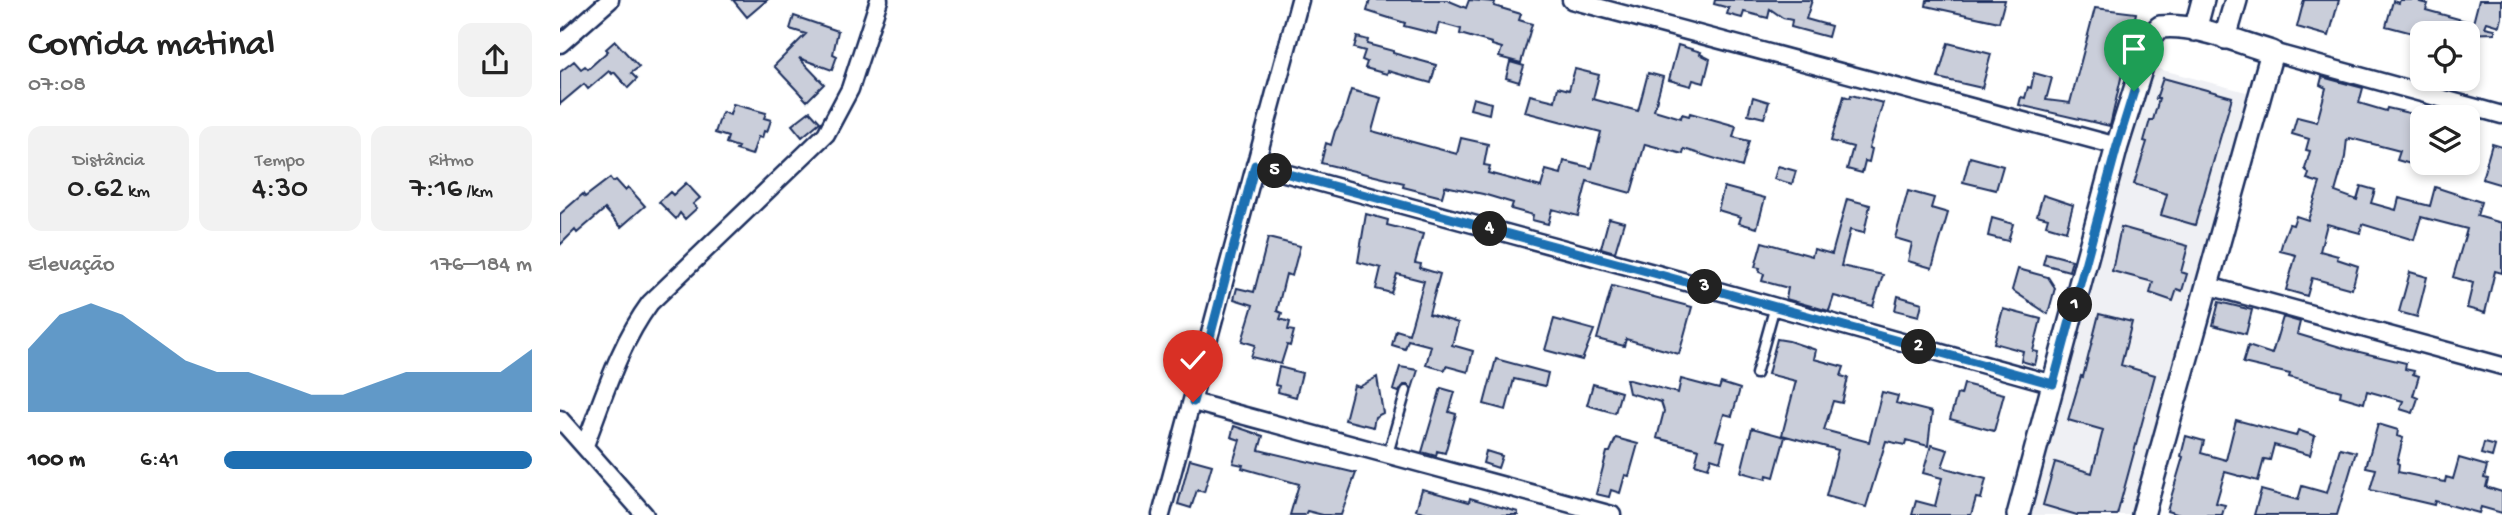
<!DOCTYPE html>
<html lang="pt">
<head>
<meta charset="utf-8">
<style>
	:root { --surface:#fff; --page:#f2f2f2; --text:#222; --muted:#767676; --accent:#1f6fb2 }
	body { margin:0; font-family:"Gochi Hand",sans-serif; background:var(--page); color:var(--text); height:100vh; display:flex; flex-direction:column; font-size:26px; white-space:nowrap }
	* { box-sizing:border-box; margin:0 }
	p { font-size:23px; color:var(--muted) }
	.icon { flex:none; width:38px; height:38px; fill:none; stroke:currentColor; stroke-width:2; stroke-linecap:round; stroke-linejoin:round }
	.map { position:relative; flex:1; overflow:hidden }
	.drawer { display:flex; flex-direction:column; background:var(--surface); width:560px }
	.drawer>* { flex:none }
	.tools { position:absolute; left:1850px; top:21px; display:grid; gap:14px }
	.tools a { display:grid; place-items:center; width:70px; height:70px; border-radius:14px; background:var(--surface); box-shadow:0 4px 10px #0003; font-size:35px }
	.pin { position:absolute; display:grid; place-items:center; width:60px; height:60px; color:#fff; margin:-72px -30px; border-radius:50% 50% 50% 0; rotate:-45deg; box-shadow:0 0 7px #0007 }
	.pin .icon { rotate:45deg }
	.km { position:absolute; width:35px; height:35px; margin:-18px; border-radius:50%; background:#222; color:#fff; font-size:19px; line-height:35px; text-align:center }
	.round { display:grid; place-items:center; flex:none; width:74px; height:74px; border-radius:14px; background:var(--page) }
	.summary { display:flex; align-items:center; justify-content:space-between; height:119px; padding:0 28px }
	h1 { font-size:38px; font-weight:600; line-height:52px }
	.figures { display:grid; grid-template-columns:repeat(3,1fr); gap:10px; height:119px; padding:7px 28px }
	.figures div { display:grid; align-content:center; border-radius:14px; background:var(--page); text-align:center }
	.figures b { font-size:30px; font-weight:600 }
	.figures small { font-size:19px; font-weight:400 }
	.figures p { font-size:19px }
	.chart { height:196px; padding:14px 28px }
	.chart p { display:flex; justify-content:space-between }
	.chart svg { width:100%; height:126px; margin-top:7px; fill:var(--accent); opacity:.7 }
	ul { padding:0 28px; list-style:none; font-size:23px }
	li { display:grid; grid-template-columns:112px 84px 1fr; align-items:center; height:52px }
	li i { height:18px; border-radius:9px; background:var(--accent) }
	main { display:flex; flex:1; min-height:0 }
	.map>svg:first-child { display:block }
	.built { fill:#eff0f4 }
	.building { fill:#caceda; stroke:#1b2f5e; stroke-width:2 }
	.lines { fill:none; stroke-linecap:round; stroke-linejoin:round }
	.lane-casing { stroke:#1b2f5e; stroke-width:13 }
	.street-casing { stroke:#1b2f5e; stroke-width:21 }
	.secondary-casing { stroke:#1b2f5e; stroke-width:26 }
	.lane { stroke:#fff; stroke-width:8 }
	.street { stroke:#fff; stroke-width:16 }
	.secondary { stroke:#fff; stroke-width:21 }
	.route-casing { stroke:#fff; stroke-width:14 }
	.route { stroke:#1f6fb2; stroke-width:9 }
</style>
</head>
<body>
<main>
<section class="drawer">
<div class="summary"><div><h1>Corrida matinal</h1><p>07:08</p></div><a class="round"><svg class="icon" aria-label="share" viewBox="0 0 24 24"><path d="M12 15V3M7 8l5-5 5 5M5 13v7h14v-7"/></svg></a></div>
<div class="figures">
<div><p>Distância</p><b>0.62<small> km</small></b></div>
<div><p>Tempo</p><b>4:30</b></div>
<div><p>Ritmo</p><b>7:16<small> /km</small></b></div>
</div>
<div class="chart"><p><span>Elevação</span>176–184 m</p>
<svg viewBox="0 0 160 44" preserveAspectRatio="none"><path d="M0 44V22L10 10L20 6L30 10L40 18L50 26L60 30L70 30L80 34L90 38L100 38L110 34L120 30L130 30L140 30L150 30L160 22V44z"/></svg>
</div>
<ul>
<li><b>100 m</b>6:41<i style="width:100%"></i></li>
</ul>
</section>
<div class="map">
<svg width="1942" height="515" viewBox="0 0 1942 515">
	<rect width="100%" height="100%" fill="#fff"/>
	<filter id="ink" filterUnits="userSpaceOnUse"><feTurbulence type="fractalNoise" baseFrequency=".0143" numOctaves="2"/><feDisplacementMap in="SourceGraphic" scale="14" xChannelSelector="R" yChannelSelector="G"/><feConvolveMatrix kernelMatrix="1 2 1 2 8 2 1 2 1" color-interpolation-filters="sRGB"/></filter>
	<g filter="url(#ink)">
		<path class="built" d="M1591,67L1690,93L1576,515H1469Z"/>
		<path class="building" d="M173,0H207L187,17Z
			M810,0H887L906,8L909,0L935,2L934,6L961,14L959,20L972,24L961,63L939,57L942,48L932,45V43L900,34L901,29L879,23L876,34L844,26L845,23L807,11Z
			M1155,0H1252L1246,19L1271,26L1268,37L1231,27L1232,20L1223,18L1210,9L1208,18L1184,12L1182,18L1167,14L1169,8L1154,4Z
			M1367,0H1445L1439,22L1366,6Z
			M1744,0H1779L1769,36L1737,27Z
			M1840,0H1861L1860,2L1868,4L1866,10L1913,23L1919,0H1942V18L1940,26L1927,22L1925,27L1935,29V33L1860,35L1826,26L1833,1L1839,3Z
			M1535,8L1576,13L1550,126L1459,105L1461,97L1465,98L1468,87L1471,88L1474,73L1492,78L1486,100L1510,103Z
			M234,16L278,31L273,54L277,56L272,70L239,58L264,84L247,101L214,66L246,34L230,29Z
			M797,37L808,40L807,44L833,51V53L876,65L871,83L828,71L827,74L805,68L807,62L802,60L805,51L794,48Z
			M55,41L79,67L71,73L77,79L68,88L54,72L52,74L49,71L28,89L24,84L0,104V72L14,61L21,69L25,66L28,69L48,51L46,49Z
			M1388,43L1431,54L1422,88L1378,78Z
			M1118,45L1141,52L1140,54L1150,59L1144,83L1133,80L1131,86L1109,80Z
			M950,62L964,66L959,82L946,78Z
			M1015,69L1039,75L1033,99L1078,111L1088,73L1103,77L1094,110L1121,118L1122,114L1129,116L1130,113L1176,126L1173,137L1189,141L1182,167L1124,149L1123,154L1085,144L1071,193L1027,181L1018,216L992,209L988,224L972,220L973,215L951,209L953,203L923,194L885,186L882,197L843,187L844,183L761,163L766,143L771,145L775,131L782,119L791,90L821,98L812,131L897,154L901,138L928,144L924,165L930,166L928,173L981,187L986,170L1001,174L1004,161L1032,168L1041,132L965,112L970,95L995,101L998,87L1009,90Z
			M1762,77L1803,88L1799,103L1826,111L1827,108L1862,116V152L1858,150L1854,165L1837,160L1840,151L1790,138V140L1787,139L1785,157L1775,192L1797,200L1801,186L1815,190L1811,203L1836,210L1839,198L1870,206L1875,187L1921,202L1917,216L1942,223V273L1935,271L1925,313L1907,308L1913,283L1893,277L1907,229L1861,217L1854,240L1802,224L1800,233L1767,224L1760,251L1778,256L1777,259L1798,266L1792,289L1752,278L1747,296L1726,290L1736,255L1720,251L1724,237L1729,224L1733,225L1736,216L1748,220L1760,183L1747,179L1749,174L1745,169L1750,151L1746,150L1749,139L1732,134L1737,117L1757,122L1766,88L1760,85Z
			M1603,78L1672,97L1635,225L1601,215L1607,194L1574,184L1587,142L1584,141L1590,120H1593L1599,99H1596Z
			M1291,95L1323,103L1309,148L1312,149L1309,162L1305,161L1302,173L1287,169L1293,147L1271,141L1284,96L1290,98Z
			M1193,97L1209,102L1204,118L1188,114Z
			M913,98L931,103L929,114L910,109Z
			M173,104L206,113L204,118L211,120L207,132L204,131L202,138L198,137L192,155L176,150L178,147L166,143L168,137L155,133L161,115L163,112L170,115Z
			M250,111L260,122L242,137L232,125Z
			M1932,144L1942,147V185L1922,179Z
			M1410,157L1443,166L1436,190L1403,182Z
			M1218,166L1236,171L1232,184L1214,179Z
			M50,178L53,182L56,180L65,190L68,187L85,206L61,227L45,209L17,233L15,230L0,245V214L23,194L25,197Z
			M126,183L140,198L133,204L137,208L125,219L120,213L116,219L99,202L110,192L113,195Z
			M1164,187L1205,198L1197,228L1179,223L1181,217L1158,210Z
			M1348,191L1374,198L1371,208L1388,213L1372,268L1348,261L1352,243L1335,238Z
			M1483,195L1513,205L1506,231L1486,225L1488,218L1477,215Z
			M1287,199L1310,205L1304,233L1290,230L1281,266L1323,275L1313,306L1274,296L1269,311L1226,299L1228,288L1202,281L1204,274L1199,272L1200,268L1195,267L1202,242L1252,256L1254,249L1272,254Z
			M806,214L828,220L827,225L863,234L855,263L861,264L860,268L880,274L869,314L898,323L892,345L913,351L908,372L886,366L885,370L866,365L871,346L848,340L845,349L832,345L836,330L849,334L864,281L837,274L831,293L816,289L821,268L798,262Z
			M1049,218L1064,222L1055,252L1041,248Z
			M1432,218L1453,224L1448,241L1428,236Z
			M1561,227L1628,246L1621,272L1627,274L1622,291L1617,289L1613,301L1590,293L1593,282L1552,271Z
			M708,238L740,246L732,276L726,274L717,311L722,313L720,319L730,322L728,330L734,331L730,346L727,345L721,364L691,357L695,345L682,341L693,305L674,299L677,288L694,292Z
			M1486,253L1512,260L1509,271L1483,264Z
			M1458,269L1488,277L1495,288L1488,314L1452,290Z
			M1850,272L1867,277L1857,317L1839,312Z
			M1052,286L1132,307L1119,354L1066,339L1064,346L1037,339Z
			M1338,296L1362,303L1359,316L1335,310Z
			M1659,302L1692,310L1686,334L1653,325Z
			M1443,309L1481,319L1473,351L1478,352L1475,365L1461,361L1463,351L1434,343Z
			M1539,314L1572,322L1561,365L1595,375L1557,515H1517L1483,505L1495,462L1532,473L1543,430L1508,420L1521,376L1523,377Z
			M1723,317L1740,322L1737,334L1787,349L1846,363L1845,369L1854,371L1853,374L1859,376L1853,396L1858,398L1853,413L1840,409L1843,401L1807,391L1804,403L1780,396L1781,391L1729,377L1730,374L1683,363L1688,346L1712,354Z
			M994,319L1034,330L1022,360L985,350Z
			M1217,339L1229,341L1256,350L1254,359L1284,367L1281,376L1288,378L1282,403L1273,401L1264,430L1309,442L1322,392L1338,396L1336,403L1372,412L1368,446L1346,440L1345,445L1326,441L1306,507L1266,496L1278,450L1222,435L1236,381L1208,374Z
			M936,359L988,373L985,386L954,379L946,410L924,404Z
			M719,367L742,373L736,397L718,392L719,386L715,385Z
			M840,367L858,370L852,389L848,385H844L839,392L833,390Z
			M817,377L823,413L815,417L813,427L785,420L794,385L799,387Z
			M1066,379L1118,393L1121,379L1159,389L1161,383L1180,389L1172,416L1164,414L1156,440L1165,442L1160,461L1151,458L1148,468L1135,464L1139,449L1097,438L1104,411L1101,402L1069,393Z
			M1033,384L1061,392L1055,413L1027,405Z
			M1404,384L1444,394L1434,431L1390,419L1397,394L1401,395Z
			M881,388L895,392L889,412L896,414L885,453L877,451L876,456L862,452Z
			M1676,420L1736,436L1738,430L1755,436L1750,455L1714,445L1710,460L1704,459L1698,481L1665,472L1656,503L1665,505L1662,515H1620L1607,511L1623,457L1621,456L1626,436L1644,441L1641,453L1666,460Z
			M1818,424L1838,430L1837,436L1843,438L1837,463L1839,464L1838,472L1885,482L1886,477L1893,479L1899,458L1927,466L1924,478L1928,479L1926,487L1942,492V513L1921,507L1919,513L1875,501L1874,505L1810,490L1816,469L1806,467Z
			M674,426L703,436L699,450L796,473L781,515H763L747,511L745,515H730L739,484L682,468L683,465L673,463L680,440L671,437Z
			M1192,428L1225,437L1214,477L1207,475L1206,479L1181,472Z
			M1056,438L1078,444L1069,476L1065,475L1060,493L1051,490L1049,497L1036,494L1047,452H1050Z
			M1924,443L1935,446L1932,457L1921,454Z
			M1371,445L1388,450L1382,467L1426,479L1421,499L1416,498L1411,515H1352L1356,501L1375,506L1382,478L1363,473Z
			M1780,448L1796,452L1777,515H1694L1701,490L1738,500L1742,486L1767,493Z
			M926,451L942,456L938,468L923,463Z
			M630,459L652,465L644,492L637,490L631,508L618,504Z
			M862,489L909,502L910,498L958,512V515H875L856,510Z"/>
		<g class="lines">
			<g class="lane-casing">
				<path id="lane" d="M1196,374L1215,306
					M828,454L846,391"/>
			</g>
			<g class="street-casing">
				<path id="street" d="M1011,0L1557,146
					M0,44L50,0
					M1712,52L1942,115
					M695,165L1097,274L1493,384
					M1645,285L1942,366
					M633,402L1052,515
					M0,419L85,515
					M25,445C44,396 59,345 90,303L266,134L290,89L319,0
					M601,515L740,0"/>
			</g>
			<g class="secondary-casing">
				<path id="secondary" d="M1635,30L1643,0
					M1665,38L1676,0
					M1458,515L1557,146L1592,35L1600,27C1636,23 1677,42 1712,52L1583,515"/>
			</g>
			<use href="#lane" class="lane"/>
			<use href="#street" class="street"/>
			<use href="#secondary" class="secondary"/>
		</g>
	</g>
	<g class="lines" filter="url(#ink)">
		<g class="route-casing">
			<path id="route" d="M633,402L695,165L1097,274L1493,384L1557,146L1574,91"/>
		</g>
		<use href="#route" class="route"/>
	</g>
</svg>
<div class="tools">
<a><svg class="icon" aria-label="locate" viewBox="0 0 24 24"><circle cx="12" cy="12" r="6"/><path d="M12 2v4M12 18v4M2 12h4M18 12h4"/></svg></a>
<a><svg class="icon" aria-label="layers" viewBox="0 0 24 24"><path d="M12 4l9 5-9 5-9-5zM3 14l9 5 9-5"/></svg></a>
</div>
<div class="pin" style="left:1574px;top:91px;background:#1e9e55"><svg class="icon" aria-label="arrive" viewBox="0 0 24 24"><path d="M6 21V4h12l-3 4 3 4H6"/></svg></div>
<div class="pin" style="left:633px;top:402px;background:#d93025"><svg class="icon" aria-label="check" viewBox="0 0 24 24"><path d="M5 12l5 5 9-10"/></svg></div>
<b class="km" style="left:1515px;top:305px">1</b>
<b class="km" style="left:1359px;top:347px">2</b>
<b class="km" style="left:1145px;top:287px">3</b>
<b class="km" style="left:930px;top:229px">4</b>
<b class="km" style="left:715px;top:171px">5</b>
</div>
</main>
</body>
</html>
